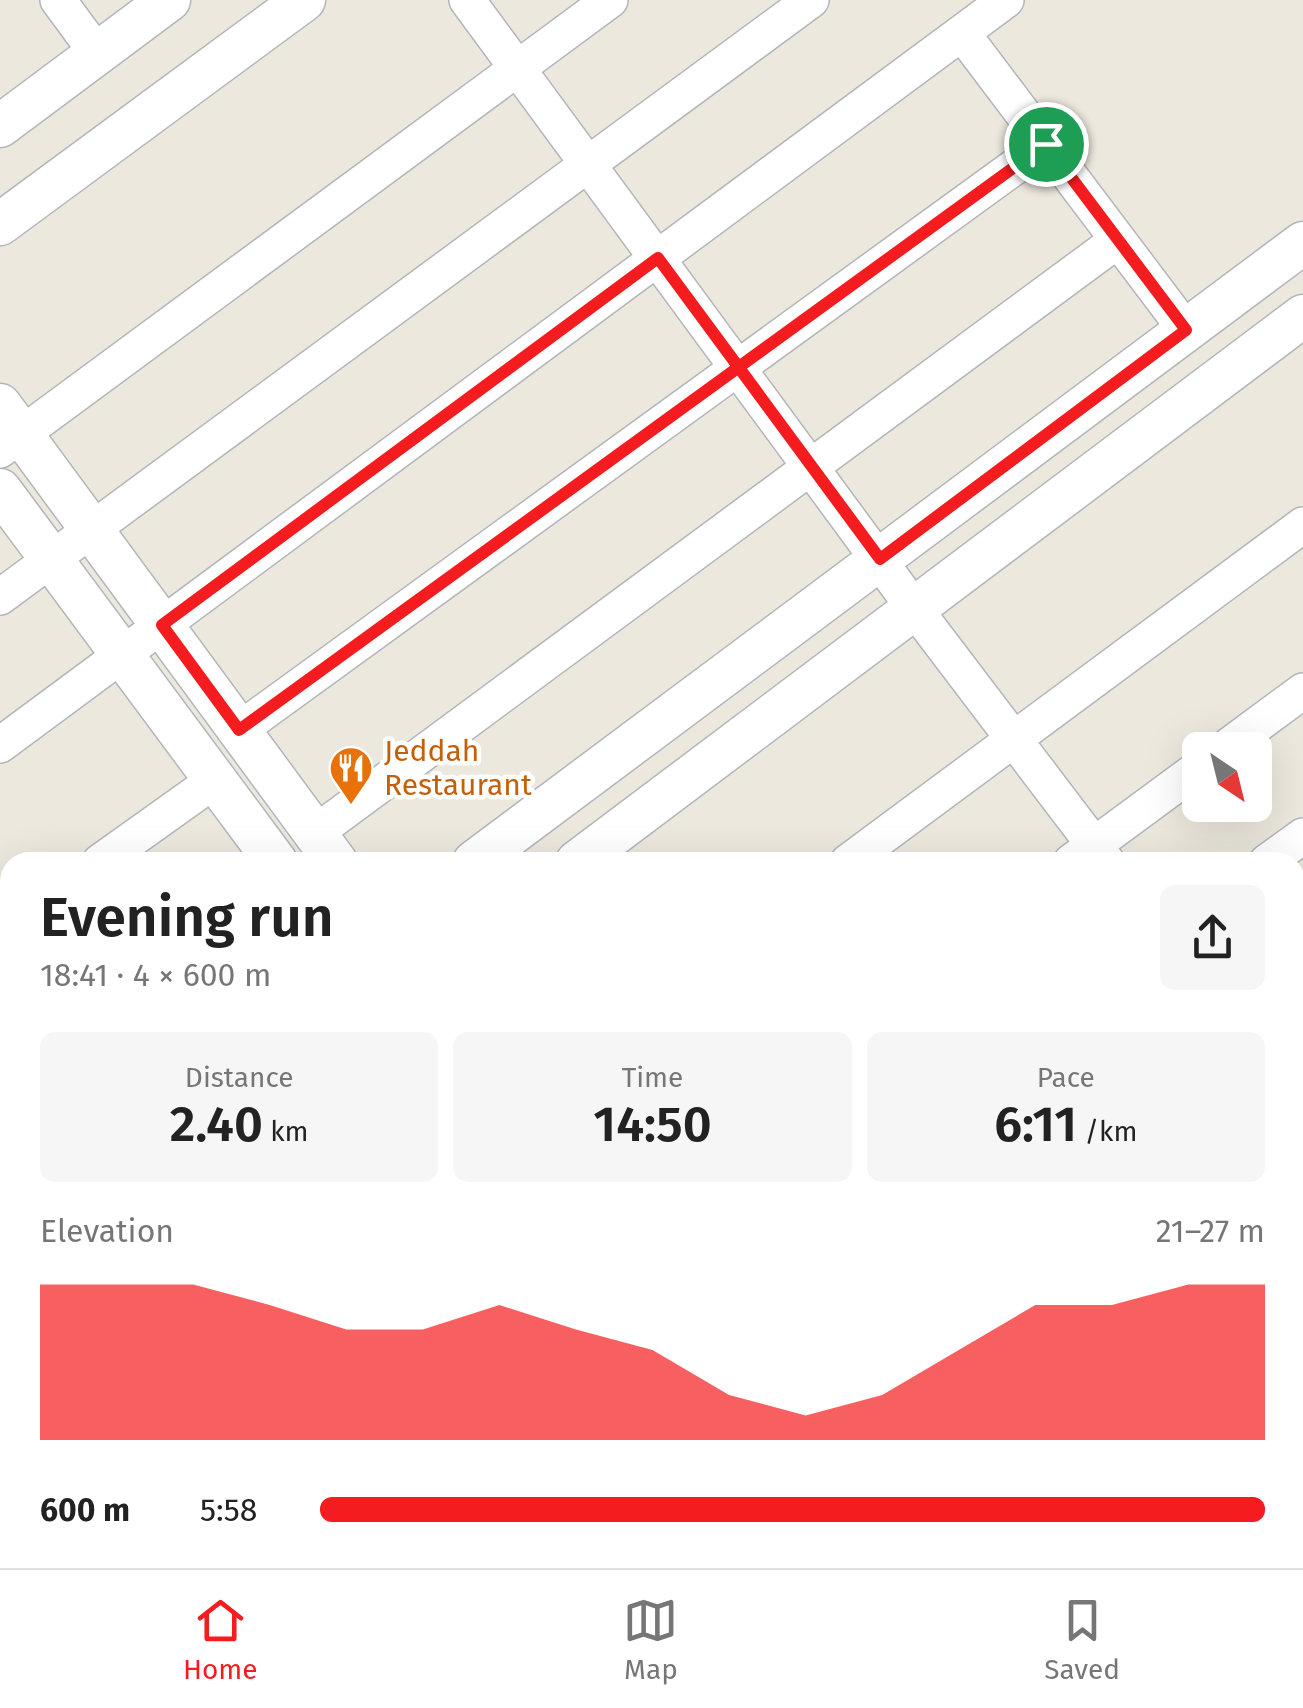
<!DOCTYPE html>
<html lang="en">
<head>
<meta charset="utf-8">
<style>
	:root { --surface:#fff; --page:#f6f6f6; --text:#222; --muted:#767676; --line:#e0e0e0; --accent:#f51c1f }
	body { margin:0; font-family:"Fira Sans",sans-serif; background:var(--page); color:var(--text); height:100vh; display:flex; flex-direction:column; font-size:38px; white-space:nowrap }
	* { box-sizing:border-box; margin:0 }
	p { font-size:32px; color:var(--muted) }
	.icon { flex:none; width:55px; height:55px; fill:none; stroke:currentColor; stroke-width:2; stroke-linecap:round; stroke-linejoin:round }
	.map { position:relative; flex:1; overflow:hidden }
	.panel { position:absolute; left:0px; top:852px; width:1305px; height:718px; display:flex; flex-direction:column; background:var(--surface); border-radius:30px 30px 0 0; box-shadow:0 10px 40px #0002 }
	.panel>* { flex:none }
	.needle { width:65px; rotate:145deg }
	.buttons { position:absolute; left:1182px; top:732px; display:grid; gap:20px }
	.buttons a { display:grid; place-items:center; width:90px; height:90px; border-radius:15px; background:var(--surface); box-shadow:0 10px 40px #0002; font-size:50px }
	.pin { position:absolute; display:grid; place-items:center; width:85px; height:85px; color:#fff; margin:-42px; border:5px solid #fff; border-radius:50%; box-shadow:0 2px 10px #0007 }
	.round { display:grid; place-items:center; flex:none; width:105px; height:105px; border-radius:15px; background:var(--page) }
	.overview { display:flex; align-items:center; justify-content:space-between; height:170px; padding:0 40px }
	h1 { font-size:55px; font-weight:600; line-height:75px }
	.figures { display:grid; grid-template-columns:repeat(3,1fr); gap:15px; height:170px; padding:10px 40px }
	.figures div { display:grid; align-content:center; border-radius:15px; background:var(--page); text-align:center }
	.figures b { font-size:50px; font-weight:600 }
	.figures small { font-size:28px; font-weight:400 }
	.figures p { font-size:28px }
	.chart { height:280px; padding:20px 40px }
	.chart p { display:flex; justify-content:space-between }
	.chart svg { width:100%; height:180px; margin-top:10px; fill:var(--accent); opacity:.7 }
	ul { padding:0 40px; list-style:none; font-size:32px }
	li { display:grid; grid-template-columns:160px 120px 1fr; align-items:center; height:75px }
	li i { height:25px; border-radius:12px; background:var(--accent) }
	.menu { display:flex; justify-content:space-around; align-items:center; height:140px; border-top:2px solid var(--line); background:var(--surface); font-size:28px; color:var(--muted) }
	.menu a { display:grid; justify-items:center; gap:5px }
	.menu .active { color:var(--accent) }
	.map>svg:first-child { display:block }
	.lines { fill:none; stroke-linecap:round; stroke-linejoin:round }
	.minor-casing { stroke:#b2b6bb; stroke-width:38 }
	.tertiary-casing { stroke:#b2b6bb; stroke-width:45 }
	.minor { stroke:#fff; stroke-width:35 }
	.tertiary { stroke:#fff; stroke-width:42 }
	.route-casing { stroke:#fff; stroke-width:20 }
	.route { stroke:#f51c1f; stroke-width:12 }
	.labels { text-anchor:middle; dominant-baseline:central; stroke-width:9; stroke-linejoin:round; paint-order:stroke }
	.food-label { font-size:30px; fill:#c56008; stroke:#fff; text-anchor:start }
</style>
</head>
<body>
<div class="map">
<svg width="1303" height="1568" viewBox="0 0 1303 1568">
	<rect width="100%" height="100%" fill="#ece8de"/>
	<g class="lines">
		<g class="minor-casing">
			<path id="minor" d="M58,0L97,53
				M467,0L914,608L1107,862
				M962,33L1186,330
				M0,450L610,0
				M0,597L811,0
				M239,730L1046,144
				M0,745L1006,0
				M1223,750L1303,691
				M315,833L1118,240
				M100,862L215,780
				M848,862L1303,525
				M1071,862L1200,767
				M1267,862L1303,836
				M1295,923L1303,933
				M0,935L10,927
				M0,1088L10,1081
				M1295,1112L1303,1123
				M1295,1164L1303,1158
				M1295,1314L1303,1308
				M0,1362L10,1375
				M152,1560L159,1568
				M342,1560L348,1568
				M618,1568L629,1560
				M947,1568L958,1560"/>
		</g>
		<g class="tertiary-casing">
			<path id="tertiary" d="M0,126L169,0
				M0,224L304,0
				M0,405L336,862
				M0,490L276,862
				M474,862L1303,243
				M577,862L1303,316
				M0,1215L10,1208
				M0,1291L10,1284
				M792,1560L797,1568
				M863,1560L869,1568"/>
		</g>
		<use href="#minor" class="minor"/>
		<use href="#tertiary" class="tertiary"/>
	</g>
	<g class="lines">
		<g class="route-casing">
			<path id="route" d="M1046,144C777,339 508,534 239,730L162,625L658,258C732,359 806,459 880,559L1186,330L1046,144"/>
		</g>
		<use href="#route" class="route"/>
	</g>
	<defs>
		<g id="restaurant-pin" transform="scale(2.25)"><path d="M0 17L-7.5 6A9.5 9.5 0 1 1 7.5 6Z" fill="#e8710a" stroke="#fff"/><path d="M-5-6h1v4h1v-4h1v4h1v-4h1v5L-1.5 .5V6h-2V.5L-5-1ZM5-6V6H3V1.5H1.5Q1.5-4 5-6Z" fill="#fff"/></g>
	</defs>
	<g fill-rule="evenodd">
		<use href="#restaurant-pin" x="351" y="768"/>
	</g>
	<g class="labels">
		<g class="food-label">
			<text x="384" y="751">Jeddah<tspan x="384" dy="34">Restaurant</tspan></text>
		</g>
	</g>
</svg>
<div class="buttons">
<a><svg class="needle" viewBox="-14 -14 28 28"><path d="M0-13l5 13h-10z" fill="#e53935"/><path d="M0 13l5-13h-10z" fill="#767676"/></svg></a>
</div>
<div class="pin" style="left:1046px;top:144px;background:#1e9e55"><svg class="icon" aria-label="arrive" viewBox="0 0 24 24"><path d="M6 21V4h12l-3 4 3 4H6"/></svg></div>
<section class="panel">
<div class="overview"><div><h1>Evening run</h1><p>18:41 · 4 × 600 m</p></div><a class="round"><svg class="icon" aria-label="share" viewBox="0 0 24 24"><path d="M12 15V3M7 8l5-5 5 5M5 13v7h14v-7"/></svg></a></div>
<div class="figures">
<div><p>Distance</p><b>2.40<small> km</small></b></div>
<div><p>Time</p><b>14:50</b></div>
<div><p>Pace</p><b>6:11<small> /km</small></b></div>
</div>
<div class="chart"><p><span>Elevation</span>21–27 m</p>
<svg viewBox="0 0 160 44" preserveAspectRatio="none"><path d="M0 44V6L10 6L20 6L30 11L40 17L50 17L60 11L70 17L80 22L90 33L100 38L110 33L120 22L130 11L140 11L150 6L160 6V44z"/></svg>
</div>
<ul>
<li><b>600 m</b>5:58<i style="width:100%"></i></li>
</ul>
</section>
</div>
<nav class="menu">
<a class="active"><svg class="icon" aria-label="home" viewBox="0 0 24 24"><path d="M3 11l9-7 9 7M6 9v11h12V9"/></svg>Home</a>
<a><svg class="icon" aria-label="map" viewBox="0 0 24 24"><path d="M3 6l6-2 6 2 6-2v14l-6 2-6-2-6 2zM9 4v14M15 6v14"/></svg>Map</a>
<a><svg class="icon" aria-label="saved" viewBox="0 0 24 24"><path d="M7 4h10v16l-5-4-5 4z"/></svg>Saved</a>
</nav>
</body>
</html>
